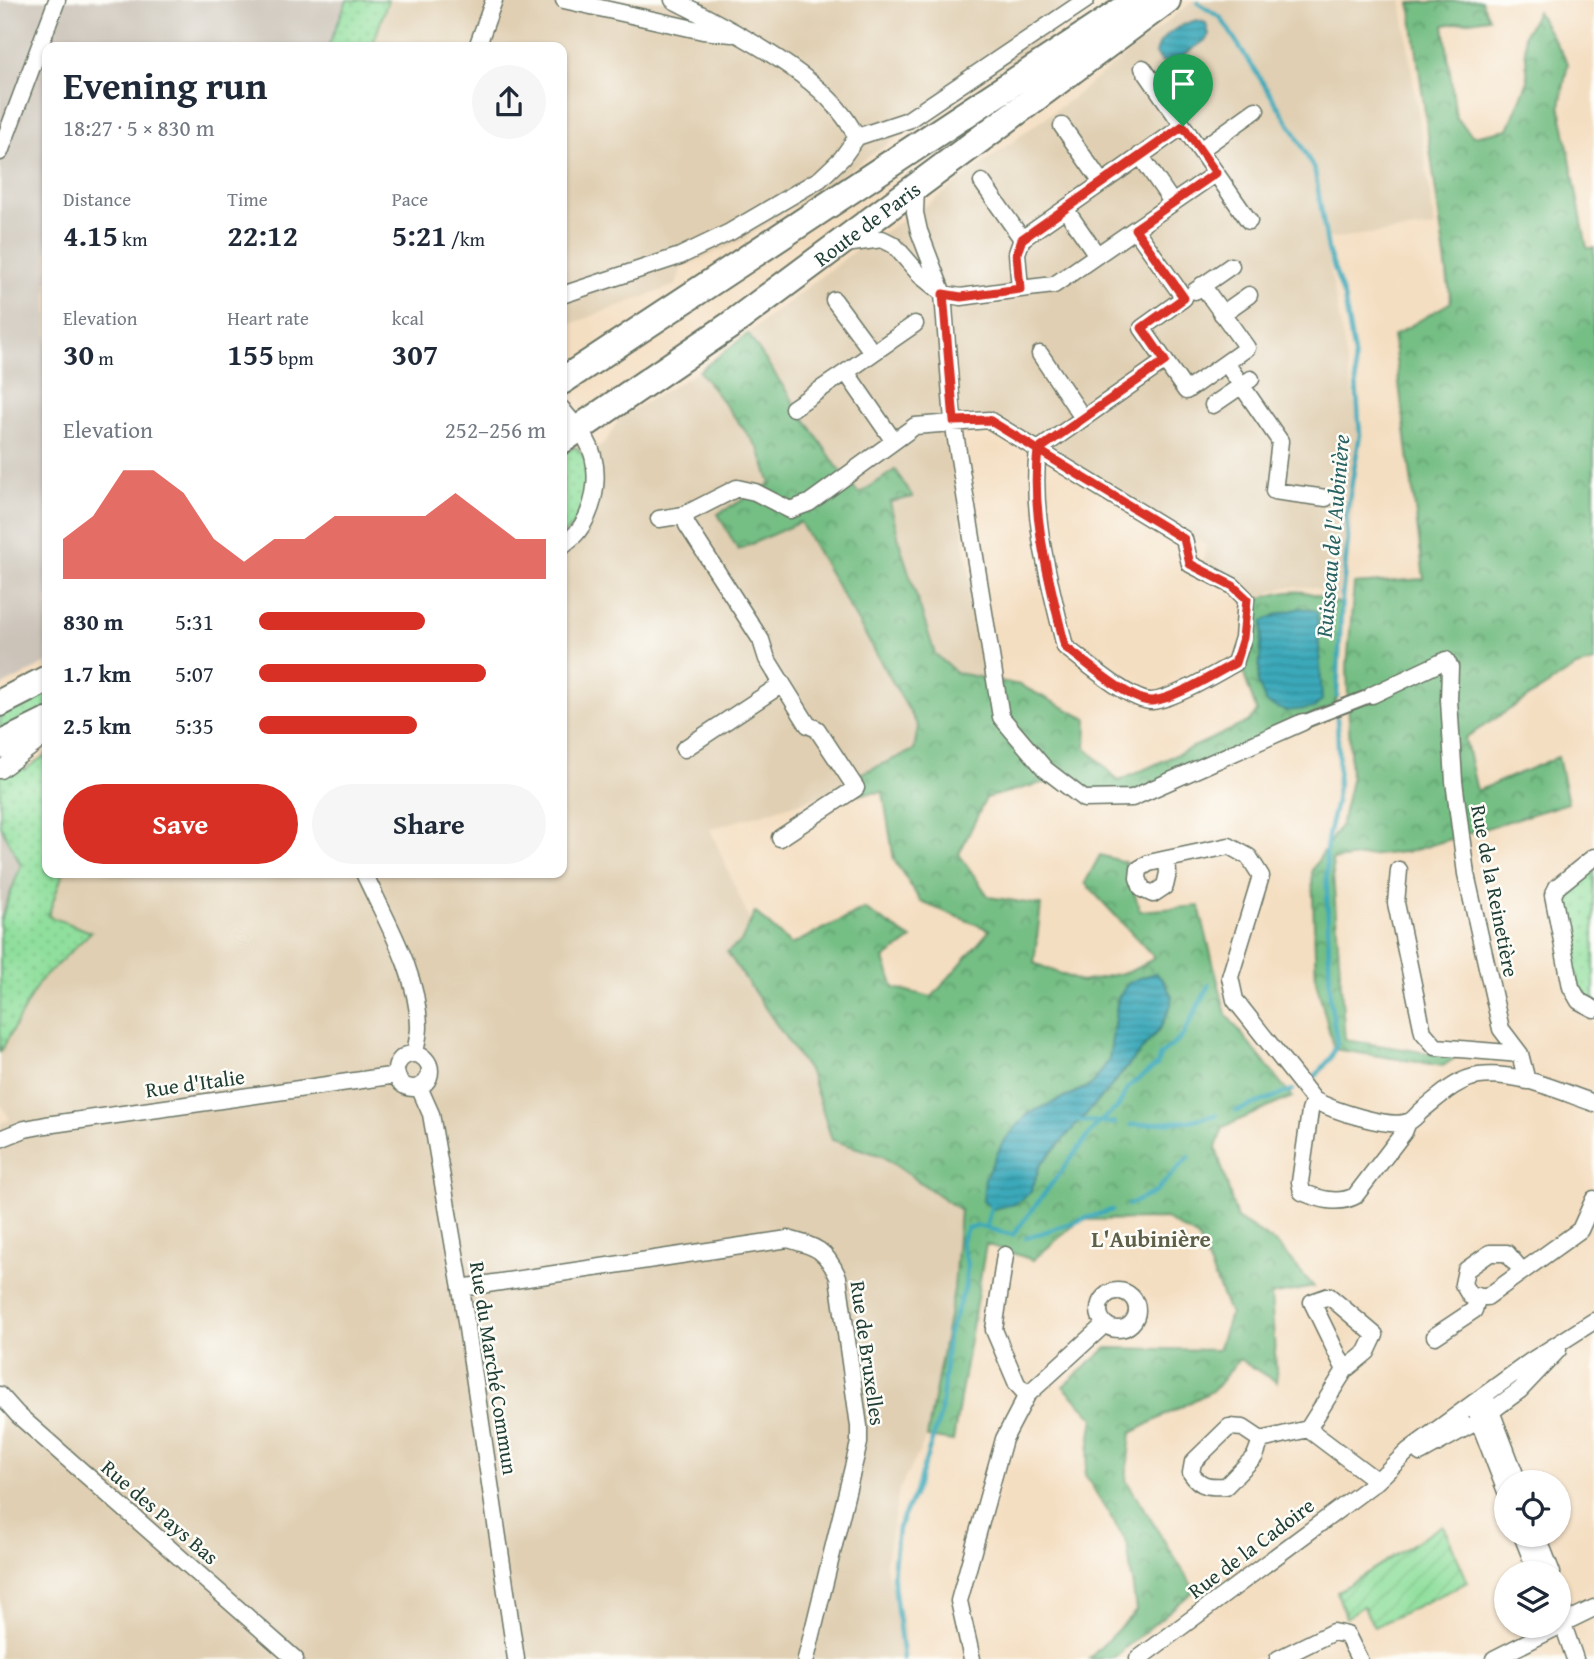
<!DOCTYPE html>
<html lang="en">
<head>
<meta charset="utf-8">
<style>
	:root { --surface:#fff; --page:#f6f6f7; --text:#1f2937; --muted:#747a83; --accent:#d93025 }
	body { margin:0; font-family:"Gentium Book Plus",serif; background:var(--page); color:var(--text); height:100vh; display:flex; flex-direction:column; font-size:26px; white-space:nowrap }
	* { box-sizing:border-box; margin:0 }
	p { font-size:23px; color:var(--muted) }
	.icon { flex:none; width:38px; height:38px; fill:none; stroke:currentColor; stroke-width:2; stroke-linecap:round; stroke-linejoin:round }
	.map { position:relative; flex:1; overflow:hidden }
	.details { position:absolute; left:42px; top:42px; width:525px; height:836px; display:flex; flex-direction:column; background:var(--surface); border-radius:14px; box-shadow:0 2px 5px #0004 }
	.details>* { flex:none }
	.controls { position:absolute; left:1494px; top:1470px; display:grid; gap:14px }
	.controls a { display:grid; place-items:center; width:77px; height:77px; border-radius:50%; background:var(--surface); box-shadow:0 2px 5px #0004; font-size:35px }
	.pin { position:absolute; display:grid; place-items:center; width:60px; height:60px; color:#fff; margin:-72px -30px; border-radius:50% 50% 50% 0; rotate:-45deg; box-shadow:0 0 7px #0007 }
	.pin .icon { rotate:45deg }
	.round { display:grid; place-items:center; flex:none; width:74px; height:74px; border-radius:37px; background:var(--page) }
	.headline { display:flex; align-items:center; justify-content:space-between; height:119px; padding:0 21px }
	h1 { font-size:38px; font-weight:600; line-height:52px }
	.figures { display:grid; grid-template-columns:repeat(3,1fr); gap:10px; height:119px; padding:7px 21px }
	.figures div { display:grid; align-content:center }
	.figures b { font-size:30px; font-weight:600 }
	.figures small { font-size:19px; font-weight:400 }
	.figures p { font-size:19px }
	.chart { height:196px; padding:14px 21px }
	.chart p { display:flex; justify-content:space-between }
	.chart svg { width:100%; height:126px; margin-top:7px; fill:var(--accent); opacity:.7 }
	.action { display:flex; gap:14px; margin-top:auto; padding:14px 21px }
	.action a { flex:1; height:80px; border-radius:42px; background:var(--accent); color:#fff; font-size:28px; font-weight:600; line-height:80px; text-align:center }
	.action a+a { background:var(--page); color:var(--text) }
	ul { padding:0 21px; list-style:none; font-size:23px }
	li { display:grid; grid-template-columns:112px 84px 1fr; align-items:center; height:52px }
	li i { height:18px; border-radius:9px; background:var(--accent) }
	.map>svg:first-child { display:block }
	.built { fill:#e0cfb2 }
	.industrial { fill:#cbc3b8 }
	.grass { fill:url(#grass-dots); stroke:#588e68; stroke-width:2 }
	.forest { fill:url(#forest-crowns); stroke:#4a7e5c; stroke-width:2; fill-rule:evenodd }
	.garden { fill:url(#garden-furrows); stroke:#588e68; stroke-width:2 }
	.water { fill:url(#water-rules); stroke:#2d7377; stroke-width:2 }
	.lines { fill:none; stroke-linecap:round; stroke-linejoin:round }
	.stream { stroke:#3ba9ba; stroke-width:4.5 }
	.pedestrian-casing { stroke:#6a7565; stroke-width:16 }
	.minor-casing { stroke:#6a7565; stroke-width:19 }
	.primary-casing { stroke:#6a7565; stroke-width:30 }
	.pedestrian { stroke:#fff; stroke-width:12 }
	.minor { stroke:#fff; stroke-width:16 }
	.primary { stroke:#fff; stroke-width:26 }
	.route-casing { stroke:#fff; stroke-width:14 }
	.route { stroke:#d93025; stroke-width:9 }
	.labels { text-anchor:middle; dominant-baseline:central; stroke-width:5; stroke-linejoin:round; paint-order:stroke }
	.street-label { font-size:21px; fill:#1f3d34; stroke:#fdfcf7 }
	.water-label { font-size:23px; font-style:italic; fill:#296363; stroke:#fdfcf7 }
	.neighbourhood-label { font-size:23px; font-weight:bold; fill:#5f6049; stroke:#fdfcf7 }
</style>
</head>
<body>
<div class="map">
<svg width="1594" height="1659" viewBox="0 0 1594 1659">
	<defs>
		<pattern id="grass-dots" width="8" height="8" patternUnits="userSpaceOnUse" patternTransform="scale(1.75)"><rect width="8" height="8" fill="#90df9d"/><path d="M2 2h.1M6 6h.1" fill="none" stroke="#7cc088" stroke-width="1.8" stroke-linecap="round"/></pattern>
		<pattern id="forest-crowns" width="20" height="18" patternUnits="userSpaceOnUse" patternTransform="scale(1.75)"><rect width="20" height="18" fill="#74be84"/><path d="M2 6a3 3 0 1 1 6 0M12 15a3 3 0 1 1 6 0" fill="none" stroke="#5f9c6d"/></pattern>
		<pattern id="garden-furrows" width="10" height="10" patternUnits="userSpaceOnUse" patternTransform="scale(1.75)"><rect width="10" height="10" fill="#90df9d"/><path d="M-1 1l2-2M0 10L10 0M9 11l2-2" fill="none" stroke="#7cc088"/></pattern>
		<pattern id="water-rules" width="6" height="5" patternUnits="userSpaceOnUse" patternTransform="scale(1.75)"><rect width="6" height="5" fill="#3ba9ba"/><path d="M0 2.5h6" fill="none" stroke="#318b98"/></pattern>
	</defs>
	<rect width="100%" height="100%" fill="#fdfcf7"/>
	<filter id="ink" filterUnits="userSpaceOnUse"><feTurbulence type="fractalNoise" baseFrequency=".0143" numOctaves="2"/><feDisplacementMap in="SourceGraphic" scale="14" xChannelSelector="R" yChannelSelector="G"/><feConvolveMatrix kernelMatrix="1 2 1 2 8 2 1 2 1" color-interpolation-filters="sRGB"/></filter>
	<filter id="wash" filterUnits="userSpaceOnUse"><feTurbulence type="fractalNoise" baseFrequency=".00686" numOctaves="4" result="noise"/><feDisplacementMap in="SourceGraphic" scale="28" xChannelSelector="R" yChannelSelector="G"/><feGaussianBlur stdDeviation="1.57" result="paint"/><feColorMatrix in="noise" values="0 0 0 0 0 0 0 0 0 0 0 0 0 0 0 0 0 1.4 0 .05"/><feComposite in="paint" operator="in"/></filter>
	<g filter="url(#wash)">
		<rect width="100%" height="100%" fill="#f4dec1"/>
		<path class="built" d="M388,0H1066L1075,17L926,119L741,241L682,267L676,285L568,325L562,307V47H372Z
			M1194,0H1401L1435,227L1325,239L1359,430L1345,602L1314,587H1286L1259,596L1204,562L1206,545L1069,461L972,419L947,434L994,727L880,779L710,829L773,974L756,994L811,1075L882,1156L960,1210L954,1289L927,1437L899,1490L885,1565L904,1622L906,1659H0V1124L10,1119L0,1103V1053L39,982L91,932L48,917L63,873H562V536L583,505L587,479L584,459L606,441L620,417L699,371L853,252L935,199L1072,98Z"/>
		<path class="industrial" d="M0,0H347L328,47H47V663L0,687Z
			M0,825L21,865L0,921Z"/>
		<path class="grass" d="M347,0H388L372,47H328Z
			M576,447C596,463 587,506 574,524C570,529 566,532 562,536V453Z
			M47,687V713L0,736V712Z
			M8,750L24,770L47,754V873H63L48,916L91,932L39,982L0,1053V921L21,865L0,825V754Z
			M1594,866V1001L1583,992L1578,984L1562,904V892Z"/>
		<path class="forest" d="M1481,0L1489,18L1444,25L1456,118L1473,136L1508,129L1528,81L1524,35L1537,12L1568,63L1560,106L1587,248H1594V662L1576,667L1465,738L1477,791L1558,757L1568,803L1412,851L1332,860L1345,1040L1456,1057L1443,1066L1334,1049L1316,981L1312,870L1341,824L1351,780L1347,667L1354,584L1424,579L1393,336L1451,302L1410,3Z
			M748,334L836,465L859,494L895,470L913,497L890,502L901,548L935,654L957,673L1020,685L1087,719L1086,748L1119,781L1248,722L1257,712L1242,669L1248,653L1254,600C1293,588 1303,588 1341,604L1336,705L1131,793L1085,795L1046,782L986,798L959,854L989,897L1041,905L1034,963L1081,982L1131,971L1155,958L1085,883L1100,855L1125,862L1140,911L1199,906L1226,1014L1292,1097L1223,1127L1216,1148L1237,1218L1277,1244L1314,1287L1271,1295L1277,1382L1239,1359L1214,1390L1131,1433L1126,1480L1195,1590L1112,1659H1089L1136,1611L1127,1543L1085,1475L1094,1418L1063,1386L1107,1348L1218,1350L1230,1314L1198,1238L1166,1219L1080,1220L1033,1260L986,1244L953,1441L927,1437L954,1289L960,1210L882,1156L832,1140L811,1075L727,952L741,942L755,912L791,945L864,909L912,939L884,959L894,988L932,997L990,930L921,902L894,860L883,792L859,794L846,780L914,750L918,726L800,522L738,550L718,514L771,484L759,449L699,371ZM1118,998L1161,1027L1108,1090L1040,1165L1028,1114L1091,1085L1109,1060Z"/>
		<path class="garden" d="M1443,1525L1468,1582L1374,1627L1363,1606L1346,1618L1337,1592Z"/>
		<path class="water" d="M1197,20L1206,23L1209,34L1207,39L1175,61L1162,62L1156,54C1158,36 1181,24 1197,20Z
			M1301,608L1317,611L1322,700L1314,708L1285,711L1266,703L1258,683L1263,621L1278,614Z
			M1155,973L1163,980L1172,996L1171,1005L1161,1027L1108,1090L1040,1165L1031,1192L1015,1204L993,1209L983,1201L985,1178L1003,1142L1028,1114L1092,1085L1109,1060L1118,998L1129,982Z"/>
		<g class="lines">
			<path class="stream" d="M1198,3L1221,18L1294,131L1315,172L1328,250L1344,297L1354,355L1360,435L1346,517L1348,539L1342,595L1337,697
				M1313,1079L1331,1058L1337,1043L1330,999L1326,855C1326,835 1333,819 1336,801C1340,773 1338,746 1337,718
				M1236,1111L1293,1090
				M1077,1121L1115,1123
				M1131,1125L1188,1121L1216,1115
				M1128,1205L1154,1193L1189,1157
				M986,1228L1013,1235L1097,1124L1118,1107L1128,1087L1157,1065L1160,1055L1182,1037L1209,985
				M1026,1238L1112,1210
				M903,1659L893,1575L898,1528L915,1493L941,1413L948,1335L965,1288L967,1264L961,1242L967,1228L978,1226L986,1228L992,1203"/>
		</g>
	</g>
	<g filter="url(#ink)">
		<g class="lines">
			<g class="pedestrian-casing">
				<path id="pedestrian" d="M1303,722L1372,695"/>
			</g>
			<g class="minor-casing">
				<path id="minor" d="M564,0L703,31L732,34
					M673,0C723,25 809,69 842,114C848,121 852,129 857,137
					M477,47L494,0
					M1143,68L1249,221
					M1062,126L1102,183
					M1200,150L1256,110
					M0,152L57,0
					M1140,155L1172,202
					M982,182L1022,239
					M916,187L915,213L919,231L943,294L953,421L1001,717L1045,769L1084,799L1132,798L1303,722
					M1066,210L1097,255
					M845,244L882,239L894,245L921,276L941,292
					M1020,289L1054,285L1216,173
					M1195,291L1231,266
					M943,294L961,297L1020,289L1017,253L1022,239L1183,126
					M562,295L680,256L730,232L820,179L842,158L857,137L908,120L1086,0
					M834,300L873,353L846,372L893,440
					M1222,314L1249,295
					M873,353L915,324
					M1040,354L1083,418
					M1165,361L1186,391L1247,348L1202,285
					M1226,363L1280,441L1274,491L1326,498
					M1213,405L1251,379
					M793,408L846,372
					M562,409C569,419 579,428 586,439C602,466 597,507 578,531C574,537 567,541 562,546
					M684,515L687,525L761,640L767,659L808,725L817,729L856,788L780,838
					M659,519L684,515L737,488L755,492L790,510L809,503L915,426L989,420L1038,450L1184,539L1190,564L1233,586L1246,599L1243,638L1235,663C1215,674 1174,699 1152,701C1130,702 1084,660 1065,647C1050,583 1030,516 1038,450L1165,361L1142,328L1184,298L1135,229
					M1372,695L1446,660L1450,667L1449,700L1454,781L1466,874L1501,1029L1520,1054L1527,1081
					M684,749L782,684
					M0,770L47,735
					M1594,857L1557,887L1553,895L1571,987L1579,1001L1594,1009
					M1167,859L1149,863L1139,869L1138,878L1142,889L1153,894L1165,886L1168,873L1167,859L1229,846L1249,857L1261,876L1230,977L1235,1000L1314,1100C1332,1110 1389,1129 1408,1122C1412,1121 1417,1115 1420,1112C1438,1098 1456,1079 1479,1076C1517,1071 1559,1091 1594,1103
					M1399,870L1396,903L1423,1032L1436,1047L1520,1054
					M364,873C386,921 418,973 419,1027C419,1036 416,1045 415,1054
					M396 1071a17 17 0 1 1 34 0a17 17 0 1 1-34 0Z
					M419,1087L431,1114L461,1288L516,1659
					M1314,1100L1310,1111L1300,1182L1302,1192C1319,1199 1338,1205 1355,1196L1404,1132L1408,1122
					M0,1139L25,1129L46,1125L397,1075
					M1005,1255L994,1330L1017,1384L1027,1395
					M1522,1271L1507,1253H1490L1466,1270L1463,1284L1470,1296L1487,1297L1580,1230L1594,1199
					M461,1288L788,1239C817,1247 825,1249 838,1277L859,1426V1443L806,1659
					M1099 1310a19 19 0 1 1 38 0a19 19 0 1 1-38 0Z
					M1435,1336L1474,1310L1478,1296
					M1345,1370L1312,1302L1329,1296L1375,1335L1367,1352L1345,1370L1308,1429L1377,1481
					M0,1395L18,1415L295,1659
					M1488,1403L1518,1482
					M1475,1411L1507,1494
					M1261,1440L1255,1456L1226,1486C1210,1487 1200,1487 1191,1473L1193,1462L1229,1427L1243,1428L1261,1440L1308,1429
					M1420,1453L1478,1421L1520,1390L1558,1350
					M1522,1535L1537,1573
					M1537,1535L1552,1573
					M1559,1613L1575,1659
					M1559,1625L1594,1608
					M972,1659L959,1601L1004,1439L1027,1395L1105,1324
					M1138,1659L1377,1481L1408,1451L1531,1361L1594,1321
					M1278,1659L1333,1632L1347,1635L1359,1659
					M1494,1659L1559,1626"/>
			</g>
			<g class="primary-casing">
				<g id="primary">
					<path d="M562,381L1138,0"/>
					<path id="s1" d="M562,440L729,326L1167,0"/>
					<path d="M0,703L47,679"/>
					<path d="M0,745L47,722"/>
				</g>
			</g>
			<use href="#pedestrian" class="pedestrian"/>
			<use href="#minor" class="minor"/>
			<use href="#primary" class="primary"/>
		</g>
	</g>
	<g class="lines" filter="url(#ink)">
		<g class="route-casing">
			<path id="route" d="M1183,126L1022,239L1017,253L1020,289L961,297L943,294L954,421L989,420L1038,450L1184,539L1190,564L1233,586L1247,599L1243,638L1235,663C1215,674 1174,699 1152,701C1130,702 1084,660 1065,647C1050,583 1030,515 1038,450L1165,361L1142,328L1184,298L1135,229L1216,173L1183,126"/>
		</g>
		<use href="#route" class="route"/>
	</g>
	<g class="labels">
		<g class="street-label">
			<text stroke="none"><textPath href="#s1" startOffset="374">Route de Paris</textPath></text>
			<text transform="translate(1495 891) rotate(79)">Rue de la Reinetière</text>
			<text transform="translate(195 1083) rotate(-8)">Rue d'Italie</text>
			<text transform="translate(868 1353) rotate(82)">Rue de Bruxelles</text>
			<text transform="translate(494 1368) rotate(81)">Rue du Marché Commun</text>
			<text transform="translate(160 1512) rotate(41)">Rue des Pays Bas</text>
			<text transform="translate(1251 1548) rotate(-37)">Rue de la Cadoire</text>
		</g>
		<g class="water-label">
			<text transform="translate(1332 536) rotate(-85)">Ruisseau de l'Aubinière</text>
		</g>
		<g class="neighbourhood-label">
			<text x="1151" y="1238">L'Aubinière</text>
		</g>
	</g>
</svg>
<div class="controls">
<a><svg class="icon" aria-label="locate" viewBox="0 0 24 24"><circle cx="12" cy="12" r="6"/><path d="M12 2v4M12 18v4M2 12h4M18 12h4"/></svg></a>
<a><svg class="icon" aria-label="layers" viewBox="0 0 24 24"><path d="M12 4l9 5-9 5-9-5zM3 14l9 5 9-5"/></svg></a>
</div>
<div class="pin" style="left:1183px;top:126px;background:#1e9e55"><svg class="icon" aria-label="arrive" viewBox="0 0 24 24"><path d="M6 21V4h12l-3 4 3 4H6"/></svg></div>
<section class="details">
<div class="headline"><div><h1>Evening run</h1><p>18:27 · 5 × 830 m</p></div><a class="round"><svg class="icon" aria-label="share" viewBox="0 0 24 24"><path d="M12 15V3M7 8l5-5 5 5M5 13v7h14v-7"/></svg></a></div>
<div class="figures">
<div><p>Distance</p><b>4.15<small> km</small></b></div>
<div><p>Time</p><b>22:12</b></div>
<div><p>Pace</p><b>5:21<small> /km</small></b></div>
</div>
<div class="figures">
<div><p>Elevation</p><b>30<small> m</small></b></div>
<div><p>Heart rate</p><b>155<small> bpm</small></b></div>
<div><p>kcal</p><b>307</b></div>
</div>
<div class="chart"><p><span>Elevation</span>252–256 m</p>
<svg viewBox="0 0 160 44" preserveAspectRatio="none"><path d="M0 44V30L10 22L20 6L30 6L40 14L50 30L60 38L70 30L80 30L90 22L100 22L110 22L120 22L130 14L140 22L150 30L160 30V44z"/></svg>
</div>
<ul>
<li><b>830 m</b>5:31<i style="width:58%"></i></li>
<li><b>1.7 km</b>5:07<i style="width:79%"></i></li>
<li><b>2.5 km</b>5:35<i style="width:55%"></i></li>
</ul>
<div class="action"><a>Save</a><a>Share</a></div>
</section>
</div>
</body>
</html>
